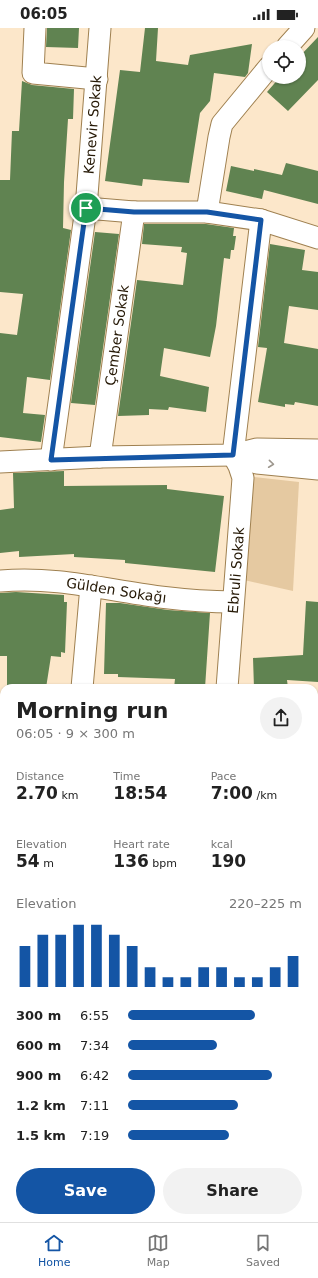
<!DOCTYPE html>
<html lang="en">
<head>
<meta charset="utf-8">
<style>
	:root { --surface:#fff; --page:#f2f2f2; --text:#222; --muted:#767676; --line:#e0e0e0; --accent:#1455a5 }
	body { margin:0; font-family:"DejaVu Sans",sans-serif; background:var(--page); color:var(--text); height:100vh; display:flex; flex-direction:column; font-size:15px; white-space:nowrap }
	* { box-sizing:border-box; margin:0 }
	p { font-size:13px; color:var(--muted) }
	.icon { flex:none; width:22px; height:22px; fill:none; stroke:currentColor; stroke-width:2; stroke-linecap:round; stroke-linejoin:round }
	.map { position:relative; flex:1; overflow:hidden }
	.sheet { position:absolute; left:0px; top:656px; width:318px; height:538px; display:flex; flex-direction:column; background:var(--surface); border-radius:12px 12px 0 0; box-shadow:0 1px 3px #0004 }
	.sheet>* { flex:none }
	.buttons { position:absolute; left:262px; top:12px; display:grid; gap:8px }
	.buttons a { display:grid; place-items:center; width:44px; height:44px; border-radius:50%; background:var(--surface); box-shadow:0 1px 3px #0004; font-size:20px }
	.pin { position:absolute; display:grid; place-items:center; width:34px; height:34px; color:#fff; margin:-17px; border:2px solid #fff; border-radius:50%; box-shadow:0 1px 4px #0007 }
	.round { display:grid; place-items:center; flex:none; width:42px; height:42px; border-radius:21px; background:var(--page) }
	.head { display:flex; align-items:center; justify-content:space-between; height:68px; padding:0 16px }
	h1 { font-size:22px; font-weight:700; line-height:30px }
	.figures { display:grid; grid-template-columns:repeat(3,1fr); gap:6px; height:68px; padding:4px 16px }
	.figures div { display:grid; align-content:center }
	.figures b { font-size:17px; font-weight:700 }
	.figures small { font-size:11px; font-weight:400 }
	.figures p { font-size:11px }
	.chart { height:112px; padding:8px 16px }
	.chart p { display:flex; justify-content:space-between }
	.chart svg { width:100%; height:72px; margin-top:4px; stroke:var(--accent); stroke-width:6 }
	.action { display:flex; gap:8px; margin-top:auto; padding:8px 16px }
	.action a { flex:1; height:46px; border-radius:24px; background:var(--accent); color:#fff; font-size:16px; font-weight:700; line-height:46px; text-align:center }
	.action a+a { background:var(--page); color:var(--text) }
	ul { padding:0 16px; list-style:none; font-size:13px }
	li { display:grid; grid-template-columns:64px 48px 1fr; align-items:center; height:30px }
	li i { height:10px; border-radius:5px; background:var(--accent) }
	.status { display:flex; justify-content:space-between; align-items:center; height:28px; padding:0 20px; background:var(--surface); direction:ltr }
	.status svg { height:11px; fill:currentColor }
	.menu { display:flex; justify-content:space-around; align-items:center; height:56px; border-top:1px solid var(--line); background:var(--surface); font-size:11px; color:var(--muted) }
	.menu a { display:grid; justify-items:center; gap:2px }
	.menu .current { color:var(--accent) }
	.map>svg:first-child { display:block }
	.green { fill:#e5c9a1 }
	.building { fill:#608351 }
	.lines { fill:none; stroke-linecap:round; stroke-linejoin:round }
	.minor-casing { stroke:#9f8050; stroke-width:23 }
	.minor { stroke:#fff; stroke-width:21 }
	.oneway { stroke:#9d978e }
	.route-casing { stroke:#fff; stroke-width:8 }
	.route { stroke:#1455a5; stroke-width:5 }
	.labels { text-anchor:middle; dominant-baseline:central; stroke-width:3.5; stroke-linejoin:round; paint-order:stroke }
	.street-label { font-size:14px; fill:#251805; stroke:#fff }
</style>
</head>
<body>
<div class="status"><b>06:05</b><svg viewBox="0 0 49 12"><path d="M0 12V9h3v3zM5 12V6h3v6zM10 12V3h3v9zM15 12V0h3v12zM26 1h20v11H26zM47 4h2v5h-2z"/></svg></div>
<div class="map">
<svg width="318" height="1194" viewBox="0 0 318 1194">
	<rect width="100%" height="100%" fill="#fce7ca"/>
	<path class="green" d="M253,449L299,454L293,563L244,552Z"/>
	<path class="building" d="M47,0H79L78,20L46,19Z
		M145,0H158L156,33L188,37L190,27L252,16L248,45L245,49L214,45L210,73L200,85L189,155L143,151L142,158L105,153L120,42L140,44Z
		M318,9V52L288,83L267,64L280,49H299V29Z
		M22,53L32,57L74,61L73,91H68L64,154L63,200L71,202L50,352L27,349L23,385L45,387L41,414L0,409V305L17,307L23,266L0,264V152H10L12,103H19Z
		M286,135L318,143V176L264,162L262,171L226,163L231,138L254,143V141L282,147Z
		M144,196H206L234,200L233,208H236L234,222H231L230,231L224,230L216,298L210,329L164,320L160,348L209,359L206,384L169,379L168,382L149,381V387L118,388L137,252L183,257L187,225L181,224L182,219L142,216Z
		M95,204L119,206L95,377L71,375Z
		M270,216L305,222L302,242L318,244V282L289,278L284,315L318,321V378L295,374L294,377L285,376V379L258,374L267,320L258,319Z
		M64,443V458L167,457V461L224,468L215,544L125,535V532L74,529V526L19,529V523L0,525V482L14,480L13,445Z
		M16,564L64,567V574H67L65,625L61,624V629L51,628L46,660H7V628H0V565Z
		M306,573L318,574V654L287,652L288,660H254L253,630L303,627Z
		M106,575H120L168,582L210,585L205,660H174L175,651L118,649V646H104Z"/>
	<g class="lines">
		<g class="minor-casing">
			<g id="minor">
				<path d="M35,0L33,45L97,51"/>
				<path d="M287,19L304,0"/>
				<path d="M86,180L134,184H207L261,192L318,210"/>
				<path d="M207,184L219,109L222,96L269,39"/>
				<path d="M233,427L261,192"/>
				<path id="s1" d="M100,429L134,184"/>
				<path d="M239,429L257,435L318,441"/>
				<path id="s2" d="M51,432L86,180L100,0"/>
				<path d="M0,434L100,429L233,427L257,421L318,422"/>
				<path id="s3" d="M0,553C57,548 105,562 160,569C185,572 209,574 233,574"/>
				<path d="M82,660L91,558"/>
				<path id="s4" d="M227,660L243,450L239,438L233,427"/>
				<path d="M314,711H318"/>
				<path d="M0,787L4,812"/>
				<path d="M4,942L2,990L4,1035"/>
				<path d="M314,1080H318"/>
				<path d="M22,1190V1194"/>
				<path d="M225,1190V1194"/>
			</g>
		</g>
		<use href="#minor" class="minor"/>
	</g>
	<defs><path id="oneway-chevron" d="M-2-3.5L2.5 0L-2 3.5" fill="none" stroke-width="1.6" stroke-linecap="round" stroke-linejoin="round"/></defs>
	<use class="oneway" href="#oneway-chevron" transform="translate(271 436) rotate(6)"/>
	<g class="lines">
		<g class="route-casing">
			<path id="route" d="M86,180L134,184H207L261,192L233,427L51,432Z"/>
		</g>
		<use href="#route" class="route"/>
	</g>
	<g class="labels">
		<g class="street-label">
			<text stroke="none"><textPath href="#s2" startOffset="338">Kenevir Sokak</textPath></text>
			<text stroke="none"><textPath href="#s1" startOffset="123">Çember Sokak</textPath></text>
			<text stroke="none"><textPath href="#s4" startOffset="118">Ebruli Sokak</textPath></text>
			<text stroke="none"><textPath href="#s3" startOffset="117">Gülden Sokağı</textPath></text>
		</g>
	</g>
</svg>
<div class="buttons">
<a><svg class="icon" aria-label="locate" viewBox="0 0 24 24"><circle cx="12" cy="12" r="6"/><path d="M12 2v4M12 18v4M2 12h4M18 12h4"/></svg></a>
</div>
<div class="pin" style="left:86px;top:180px;background:#1e9e55"><svg class="icon" aria-label="arrive" viewBox="0 0 24 24"><path d="M6 21V4h12l-3 4 3 4H6"/></svg></div>
<section class="sheet">
<div class="head"><div><h1>Morning run</h1><p>06:05 · 9 × 300 m</p></div><a class="round"><svg class="icon" aria-label="share" viewBox="0 0 24 24"><path d="M12 15V3M7 8l5-5 5 5M5 13v7h14v-7"/></svg></a></div>
<div class="figures">
<div><p>Distance</p><b>2.70<small> km</small></b></div>
<div><p>Time</p><b>18:54</b></div>
<div><p>Pace</p><b>7:00<small> /km</small></b></div>
</div>
<div class="figures">
<div><p>Elevation</p><b>54<small> m</small></b></div>
<div><p>Heart rate</p><b>136<small> bpm</small></b></div>
<div><p>kcal</p><b>190</b></div>
</div>
<div class="chart"><p><span>Elevation</span>220–225 m</p>
<svg viewBox="0 0 160 44" preserveAspectRatio="none"><path d="M5 44V19M15 44V12M25 44V12M35 44V6M45 44V6M55 44V12M65 44V19M75 44V32M85 44V38M95 44V38M105 44V32M115 44V32M125 44V38M135 44V38M145 44V32M155 44V25"/></svg>
</div>
<ul>
<li><b>300 m</b>6:55<i style="width:73%"></i></li>
<li><b>600 m</b>7:34<i style="width:51%"></i></li>
<li><b>900 m</b>6:42<i style="width:83%"></i></li>
<li><b>1.2 km</b>7:11<i style="width:63%"></i></li>
<li><b>1.5 km</b>7:19<i style="width:58%"></i></li>
</ul>
<div class="action"><a>Save</a><a>Share</a></div>
</section>
</div>
<nav class="menu">
<a class="current"><svg class="icon" aria-label="home" viewBox="0 0 24 24"><path d="M3 11l9-7 9 7M6 9v11h12V9"/></svg>Home</a>
<a><svg class="icon" aria-label="map" viewBox="0 0 24 24"><path d="M3 6l6-2 6 2 6-2v14l-6 2-6-2-6 2zM9 4v14M15 6v14"/></svg>Map</a>
<a><svg class="icon" aria-label="saved" viewBox="0 0 24 24"><path d="M7 4h10v16l-5-4-5 4z"/></svg>Saved</a>
</nav>
</body>
</html>
